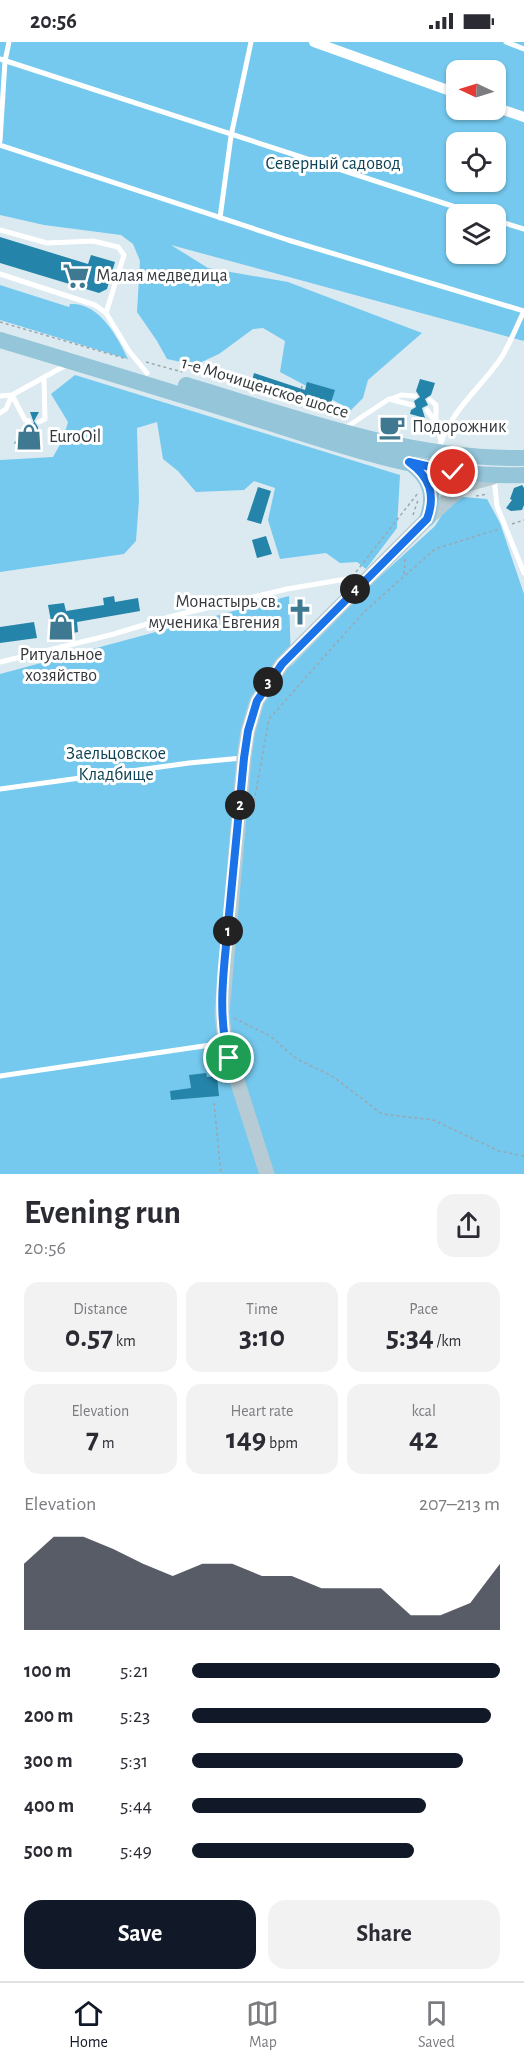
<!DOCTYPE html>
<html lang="en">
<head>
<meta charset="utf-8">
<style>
	:root { --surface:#fff; --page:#f2f2f3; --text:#2b2b33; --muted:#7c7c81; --line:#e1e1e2; --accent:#111827 }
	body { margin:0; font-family:"Alegreya Sans",sans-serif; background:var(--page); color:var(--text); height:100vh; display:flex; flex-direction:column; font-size:22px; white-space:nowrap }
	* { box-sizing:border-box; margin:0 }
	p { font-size:20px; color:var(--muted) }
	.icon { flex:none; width:33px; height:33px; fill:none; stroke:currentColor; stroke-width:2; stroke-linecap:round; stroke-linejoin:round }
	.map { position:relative; height:1132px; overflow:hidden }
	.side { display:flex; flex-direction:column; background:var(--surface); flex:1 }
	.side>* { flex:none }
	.needle { width:39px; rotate:274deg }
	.tools { position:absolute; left:446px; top:18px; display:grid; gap:12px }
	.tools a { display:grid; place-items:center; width:60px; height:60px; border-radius:12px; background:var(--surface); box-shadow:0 2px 4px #0004; font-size:30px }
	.pin { position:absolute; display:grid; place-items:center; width:51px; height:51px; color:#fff; margin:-26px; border:3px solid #fff; border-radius:50%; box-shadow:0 2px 6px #0007 }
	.km { position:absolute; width:30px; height:30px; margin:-15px; border-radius:50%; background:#222; color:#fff; font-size:16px; line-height:30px; text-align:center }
	.round { display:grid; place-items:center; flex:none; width:63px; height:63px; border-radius:18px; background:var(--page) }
	.summary { display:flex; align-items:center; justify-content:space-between; height:102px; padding:0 24px }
	h1 { font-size:33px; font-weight:600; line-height:45px }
	.figures { display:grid; grid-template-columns:repeat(3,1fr); gap:9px; height:102px; padding:6px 24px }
	.figures div { display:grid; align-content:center; border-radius:15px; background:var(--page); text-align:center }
	.figures b { font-size:30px; font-weight:600 }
	.figures small { font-size:16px; font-weight:400 }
	.figures p { font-size:16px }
	.chart { height:168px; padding:12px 24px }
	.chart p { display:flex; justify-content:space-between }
	.chart svg { width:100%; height:108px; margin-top:6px; fill:var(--accent); opacity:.7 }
	.primary-button { display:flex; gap:12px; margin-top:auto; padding:12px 24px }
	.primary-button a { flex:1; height:69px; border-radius:18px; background:var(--accent); color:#fff; font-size:24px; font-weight:600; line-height:69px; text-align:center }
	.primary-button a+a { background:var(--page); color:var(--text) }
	ul { padding:0 24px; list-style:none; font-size:20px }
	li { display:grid; grid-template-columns:96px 72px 1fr; align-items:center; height:45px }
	li i { height:15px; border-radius:8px; background:var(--accent) }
	.status { display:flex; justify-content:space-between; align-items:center; height:42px; padding:0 30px; background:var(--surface); direction:ltr }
	.status svg { height:16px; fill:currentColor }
	.dock { display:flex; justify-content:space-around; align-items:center; height:84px; border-top:2px solid var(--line); background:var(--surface); font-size:16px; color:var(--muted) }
	.dock a { display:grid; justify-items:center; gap:3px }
	.dock .active { color:var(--accent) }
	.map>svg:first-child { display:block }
	.green { fill:#75c9ee; fill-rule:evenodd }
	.building { fill:#2584a9 }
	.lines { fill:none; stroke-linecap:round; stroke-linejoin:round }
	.path { stroke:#9ca7ad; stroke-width:1.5; stroke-dasharray:3 3; stroke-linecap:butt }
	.lane { stroke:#fff; stroke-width:5 }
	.street { stroke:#fff; stroke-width:10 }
	.secondary { stroke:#b6cbd4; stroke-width:15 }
	.primary { stroke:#95c5d9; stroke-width:16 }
	.route-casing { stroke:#fff; stroke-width:12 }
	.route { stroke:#1a73e8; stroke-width:8 }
	.labels { text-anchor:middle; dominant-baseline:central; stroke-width:6; stroke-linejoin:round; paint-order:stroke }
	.park-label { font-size:18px; fill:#0f4357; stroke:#fff }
	.poi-label { font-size:18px; fill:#34393c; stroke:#fff; text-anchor:start }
	.street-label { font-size:18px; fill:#34393c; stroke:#fff }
</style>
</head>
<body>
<div class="status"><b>20:56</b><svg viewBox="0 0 49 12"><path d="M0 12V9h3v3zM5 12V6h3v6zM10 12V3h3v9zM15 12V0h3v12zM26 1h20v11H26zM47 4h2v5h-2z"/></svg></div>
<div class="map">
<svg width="524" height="1132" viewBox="0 0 524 1132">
	<rect width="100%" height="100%" fill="#dbeaf1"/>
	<path class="green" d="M0,0H524V299L171,203L208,226L288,240L422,291L368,338L363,356L348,371L344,364L280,330L285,299L263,286L253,287L219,312L195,323L167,317L157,299L137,270L140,219L133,202L121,193L44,183L0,173ZM456,28H495V68H456ZM456,100H495V140H456ZM456,172H495V212H456Z
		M0,243L69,265L70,262C99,260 117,294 128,317L0,278Z
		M75,333L400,433L397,486L366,527L357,520L340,521L326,511L280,517L268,478L275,446L254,439L244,448L196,450L178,429L163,417L157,380L137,386L139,458L136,499L124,512L0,530V418L53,415L63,397L68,380L51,352Z
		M463,455L487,457L500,481L524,552V1132H0V632L289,554L291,624L375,539L435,484L445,468Z"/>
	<path class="building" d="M0,195L88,222L91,213L115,220L107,247L99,251L0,221Z
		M254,331L305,348L307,340L335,348L330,364L251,343Z
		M420,337L435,341L431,353L425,357L428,363L422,366L425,376L410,372L411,368L416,365L414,359L420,355L416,349Z
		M30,370H39L34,379L38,385V390L25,409L14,401L18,396L22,398L29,389V384L34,381Z
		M522,443L524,446V463L522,468L511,469L506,466L512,458L510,457L514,446Z
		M258,445L271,449L261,482L247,478Z
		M266,494L272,512L257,516L252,498Z
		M114,554L115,560L138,556L140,569L77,580L78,590L54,595L48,563L64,561L66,569L104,563L103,556Z
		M34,580L37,596L0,601V585Z
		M206,1031L207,1035L217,1034L219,1054L171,1058L170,1049L191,1046L189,1033Z"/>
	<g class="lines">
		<path class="path" d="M0,280L127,317
			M146,320L182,330
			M297,364L302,344
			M476,454L488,452
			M413,473L418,458
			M512,482L524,478
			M356,530L418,451
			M404,532L405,516
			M252,771L269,677L364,570L435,507L499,487
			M234,976L270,994L297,1017L332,1034L382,1072L433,1078L499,1109L524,1114
			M214,1061L221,1132"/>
		<path class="lane" d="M506,0L524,7
			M0,17L477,172
			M0,99L5,19L9,0
			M0,103L288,198L524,269
			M220,176L231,94L251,0
			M495,178L524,187
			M0,188L47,201L93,199L118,205L124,213L106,271
			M0,232L95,263L106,271L129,309L147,331
			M12,353L25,378L29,379
			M0,354L12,353L68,322
			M391,357L401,353L415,354
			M430,358L436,363V379
			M427,368L436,381L441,399
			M0,371L6,367L12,353
			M39,380L45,377L44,335
			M345,386L389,357L412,363
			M439,407C448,372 478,348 499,319C509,305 516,285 524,269
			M494,436L497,464L524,531
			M0,620L114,592L173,574L287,547L352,536L362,539
			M0,747L189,721L242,716
			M0,1034L224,1001"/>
		<path class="street" d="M314,0L456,51
			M495,65L524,75"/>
		<path class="secondary" d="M267,1132L225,1001L222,971L244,716L248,689L257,659L282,622L427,477L464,443L493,435"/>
		<path class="primary" d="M0,298C82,323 163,347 245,373C334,401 429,437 524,433
			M186,343C296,376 408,418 524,416
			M410,421C430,435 436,453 427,477"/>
	</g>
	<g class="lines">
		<g class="route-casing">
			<path id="route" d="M229,1016C216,970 225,920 229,873C234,821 239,769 244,716L248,689L257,659L282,622L427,477C436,453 430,435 409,420L453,430"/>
		</g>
		<use href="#route" class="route"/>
	</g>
	<defs>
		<g id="supermarket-bare" transform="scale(2.07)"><path d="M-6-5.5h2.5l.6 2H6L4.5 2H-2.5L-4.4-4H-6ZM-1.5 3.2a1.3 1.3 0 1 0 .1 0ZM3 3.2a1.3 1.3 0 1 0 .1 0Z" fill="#3e7891" stroke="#fff" stroke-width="2.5" paint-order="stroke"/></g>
		<g id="cafe-bare" transform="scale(2.07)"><path d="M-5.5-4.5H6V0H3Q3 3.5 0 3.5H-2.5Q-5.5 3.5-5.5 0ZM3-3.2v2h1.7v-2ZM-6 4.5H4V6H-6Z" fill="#3e7891" stroke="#fff" stroke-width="2.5" paint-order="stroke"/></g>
		<g id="shop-bare" transform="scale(2.07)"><path d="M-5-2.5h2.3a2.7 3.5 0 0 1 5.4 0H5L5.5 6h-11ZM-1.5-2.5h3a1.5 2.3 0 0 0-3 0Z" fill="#3e7891" stroke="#fff" stroke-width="2.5" paint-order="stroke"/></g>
		<g id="church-bare" transform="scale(2.07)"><path d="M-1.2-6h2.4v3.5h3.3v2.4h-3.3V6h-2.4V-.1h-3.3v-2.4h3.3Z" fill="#3e7891" stroke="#fff" stroke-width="2.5" paint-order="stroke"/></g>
	</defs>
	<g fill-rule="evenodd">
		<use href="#supermarket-bare" x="76" y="234"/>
		<use href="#cafe-bare" x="392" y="385"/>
		<use href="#shop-bare" x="29" y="395"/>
		<use href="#church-bare" x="300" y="570"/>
		<use href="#shop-bare" x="61" y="585"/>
	</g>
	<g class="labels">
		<g class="park-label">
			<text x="333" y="122">Северный садовод</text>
			<text x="116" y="712">Заельцовское<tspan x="116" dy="21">Кладбище</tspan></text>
		</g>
		<g class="poi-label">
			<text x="96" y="234">Малая медведица</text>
			<text x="412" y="385">Подорожник</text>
			<text x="49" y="395">EuroOil</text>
			<text x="280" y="560" text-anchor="end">Монастырь св.<tspan x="280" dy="21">мученика Евгения</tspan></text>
			<text x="61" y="613" text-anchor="middle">Ритуальное<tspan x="61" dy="21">хозяйство</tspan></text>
		</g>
		<g class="street-label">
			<text transform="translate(265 346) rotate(17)">1-е Мочищенское шоссе</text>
		</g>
	</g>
</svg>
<div class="tools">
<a><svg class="needle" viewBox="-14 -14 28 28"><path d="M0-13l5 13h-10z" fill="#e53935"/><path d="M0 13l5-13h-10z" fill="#7c7c81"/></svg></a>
<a><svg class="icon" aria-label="locate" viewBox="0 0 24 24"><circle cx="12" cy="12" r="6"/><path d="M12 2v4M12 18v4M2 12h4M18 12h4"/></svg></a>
<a><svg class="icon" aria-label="layers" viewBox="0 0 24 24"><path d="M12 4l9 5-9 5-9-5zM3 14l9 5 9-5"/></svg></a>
</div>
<div class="pin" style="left:229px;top:1016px;background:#1e9e55"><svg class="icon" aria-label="arrive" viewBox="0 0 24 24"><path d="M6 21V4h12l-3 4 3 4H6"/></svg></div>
<div class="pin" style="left:453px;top:430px;background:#d93025"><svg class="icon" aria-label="check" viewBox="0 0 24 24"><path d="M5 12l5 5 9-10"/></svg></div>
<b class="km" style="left:228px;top:889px">1</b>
<b class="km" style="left:240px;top:763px">2</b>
<b class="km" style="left:268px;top:640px">3</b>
<b class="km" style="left:355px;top:547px">4</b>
</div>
<section class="side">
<div class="summary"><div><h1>Evening run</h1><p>20:56</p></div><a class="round"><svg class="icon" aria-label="share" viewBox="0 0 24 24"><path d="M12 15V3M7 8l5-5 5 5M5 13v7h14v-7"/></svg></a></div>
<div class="figures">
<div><p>Distance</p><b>0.57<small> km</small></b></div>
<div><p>Time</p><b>3:10</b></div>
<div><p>Pace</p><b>5:34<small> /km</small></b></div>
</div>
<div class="figures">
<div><p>Elevation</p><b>7<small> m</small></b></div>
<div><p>Heart rate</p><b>149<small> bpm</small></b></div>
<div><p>kcal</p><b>42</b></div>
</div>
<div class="chart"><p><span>Elevation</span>207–213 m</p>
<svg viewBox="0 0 160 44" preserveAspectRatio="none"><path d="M0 44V17L10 6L20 6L30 11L40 17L50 22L60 17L70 17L80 22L90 22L100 27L110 27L120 27L130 38L140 38L150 33L160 17V44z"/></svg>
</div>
<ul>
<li><b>100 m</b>5:21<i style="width:100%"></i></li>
<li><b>200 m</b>5:23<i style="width:97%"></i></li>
<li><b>300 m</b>5:31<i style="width:88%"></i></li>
<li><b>400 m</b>5:44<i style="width:76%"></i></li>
<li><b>500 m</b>5:49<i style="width:72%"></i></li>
</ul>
<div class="primary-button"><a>Save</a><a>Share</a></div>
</section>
<nav class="dock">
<a class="active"><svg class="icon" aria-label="home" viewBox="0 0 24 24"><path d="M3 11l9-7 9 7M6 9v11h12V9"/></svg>Home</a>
<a><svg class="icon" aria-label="map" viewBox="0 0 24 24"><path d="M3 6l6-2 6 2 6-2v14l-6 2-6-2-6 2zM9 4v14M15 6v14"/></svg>Map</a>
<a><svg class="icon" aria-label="saved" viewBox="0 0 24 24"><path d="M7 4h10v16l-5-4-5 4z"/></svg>Saved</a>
</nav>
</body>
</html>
